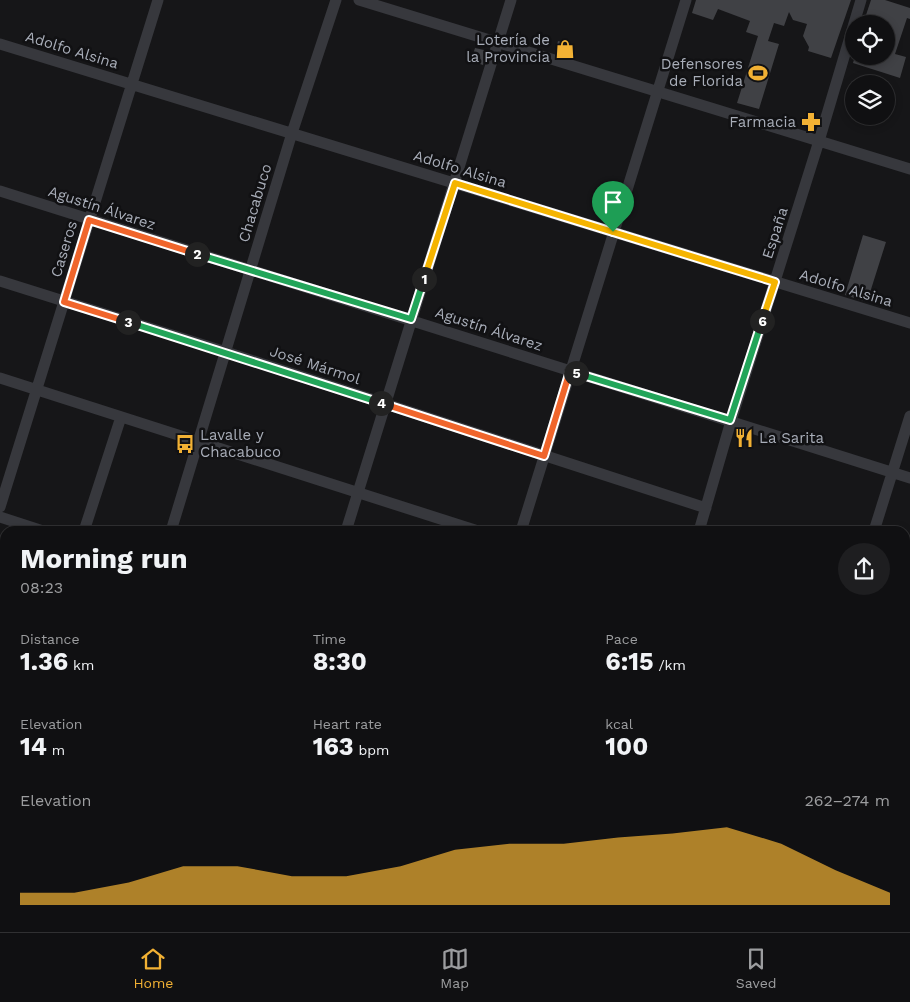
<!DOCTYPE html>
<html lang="en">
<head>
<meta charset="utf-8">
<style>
	:root { --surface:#101012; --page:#1e1e20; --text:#f1f3f6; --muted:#9c9d9f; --line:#303032; --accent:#f2b134 }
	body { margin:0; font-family:"Work Sans",sans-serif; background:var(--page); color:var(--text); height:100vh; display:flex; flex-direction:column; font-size:19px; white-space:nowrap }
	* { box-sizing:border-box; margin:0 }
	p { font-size:16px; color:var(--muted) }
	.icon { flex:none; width:28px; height:28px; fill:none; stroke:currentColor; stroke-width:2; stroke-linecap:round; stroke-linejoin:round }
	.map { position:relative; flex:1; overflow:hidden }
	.side { position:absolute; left:0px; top:526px; width:910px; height:406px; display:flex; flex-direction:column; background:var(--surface); border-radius:15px 15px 0 0; box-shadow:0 2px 8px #0003,0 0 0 1px var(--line) }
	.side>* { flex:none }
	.controls { position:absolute; left:845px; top:15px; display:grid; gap:10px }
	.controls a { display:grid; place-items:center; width:50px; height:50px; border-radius:50%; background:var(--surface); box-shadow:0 2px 8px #0003,0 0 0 1px var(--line); font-size:25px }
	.pin { position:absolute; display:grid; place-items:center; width:42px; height:42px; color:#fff; margin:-51px -21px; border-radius:50% 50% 50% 0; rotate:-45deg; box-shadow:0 0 5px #0007 }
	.pin .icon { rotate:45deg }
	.km { position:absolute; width:25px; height:25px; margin:-12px; border-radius:50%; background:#222; color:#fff; font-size:14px; line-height:25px; text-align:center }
	.round { display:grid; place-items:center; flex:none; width:52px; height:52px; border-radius:26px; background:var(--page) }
	.summary { display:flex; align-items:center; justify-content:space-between; height:85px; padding:0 20px }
	h1 { font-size:28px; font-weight:700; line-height:38px }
	.stats { display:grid; grid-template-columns:repeat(3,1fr); gap:8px; height:85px; padding:5px 20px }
	.stats div { display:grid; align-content:center }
	.stats b { font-size:25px; font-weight:700 }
	.stats small { font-size:14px; font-weight:400 }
	.stats p { font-size:14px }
	.chart { height:140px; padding:10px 20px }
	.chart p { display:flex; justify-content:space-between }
	.chart svg { width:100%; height:90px; margin-top:5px; fill:var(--accent); opacity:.7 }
	.dock { display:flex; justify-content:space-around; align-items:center; height:70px; border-top:1px solid var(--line); background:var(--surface); font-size:14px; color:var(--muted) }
	.dock a { display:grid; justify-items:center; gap:2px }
	.dock .active { color:var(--accent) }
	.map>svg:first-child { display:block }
	.building { fill:#404145 }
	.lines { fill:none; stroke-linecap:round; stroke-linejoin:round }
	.minor { stroke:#37383d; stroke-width:11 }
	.split-1-casing { stroke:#fff; stroke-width:10 }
	.split-2-casing { stroke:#fff; stroke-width:10 }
	.split-3-casing { stroke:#fff; stroke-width:10 }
	.split-4-casing { stroke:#fff; stroke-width:10 }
	.split-5-casing { stroke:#fff; stroke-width:10 }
	.split-6-casing { stroke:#fff; stroke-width:10 }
	.split-7-casing { stroke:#fff; stroke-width:10 }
	.split-1 { stroke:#f5b400; stroke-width:6 }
	.split-2 { stroke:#22a559; stroke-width:6 }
	.split-3 { stroke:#f0652b; stroke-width:6 }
	.split-4 { stroke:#22a559; stroke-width:6 }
	.split-5 { stroke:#f0652b; stroke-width:6 }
	.split-6 { stroke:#22a559; stroke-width:6 }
	.split-7 { stroke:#f5b400; stroke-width:6 }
	.labels { text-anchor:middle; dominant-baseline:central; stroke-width:5; stroke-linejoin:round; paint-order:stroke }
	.poi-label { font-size:15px; fill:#a8adb8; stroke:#111113; text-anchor:end }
	.street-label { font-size:15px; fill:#a8adb8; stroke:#111113 }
</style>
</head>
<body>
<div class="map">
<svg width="910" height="932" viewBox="0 0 910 932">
	<rect width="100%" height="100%" fill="#161618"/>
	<path class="building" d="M696,0H851L831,58L808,51L809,47L803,36L807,24L793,20L789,12L784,26L774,23L768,41L779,44L759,109L737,103L758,36L746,32L750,21L718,9L713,20L692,13Z
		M871,0H885L910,8V19L907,18L895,54L906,57L900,78L853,63L855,56H886V24H863Z
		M558,41L569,44L567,52L556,49Z
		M475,48L484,50L486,55L483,65L471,61Z
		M807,117L816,120L815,125L812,127L805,125Z
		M863,235L886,242L867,302L845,295Z"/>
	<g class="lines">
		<path class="minor" d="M359,0L910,169
			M0,44L910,323
			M0,191L910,478
			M0,281L226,352L706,508
			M0,378L478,531
			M0,507L158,0
			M0,517L43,531
			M84,531L121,417
			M171,531L292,133L336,0
			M346,531L511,0
			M521,531L686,0
			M699,531L731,421L819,141L861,0
			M874,531L910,416
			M905,659L910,661
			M0,685L5,686
			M0,793L5,777
			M905,818L910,819
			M0,845L5,847
			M254,928L270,932
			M756,928L772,932
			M44,932L46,928
			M220,932L221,928
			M397,932L399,928
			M575,932L577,928"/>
	</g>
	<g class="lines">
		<g class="split-1-casing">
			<path id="split-1" d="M424,279L455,183L613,232"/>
		</g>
		<g class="split-2-casing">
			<path id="split-2" d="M197,254L411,319L424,279"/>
		</g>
		<g class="split-3-casing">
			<path id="split-3" d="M128,322L64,302L89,220L197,254"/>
		</g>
		<g class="split-4-casing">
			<path id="split-4" d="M128,322L381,403"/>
		</g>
		<g class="split-5-casing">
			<path id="split-5" d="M381,403L544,456L570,371L576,373"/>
		</g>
		<g class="split-6-casing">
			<path id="split-6" d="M576,373L730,420L762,321"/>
		</g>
		<g class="split-7-casing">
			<path id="split-7" d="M613,232L775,282L762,321"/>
		</g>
		<use href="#split-1" class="split-1"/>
		<use href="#split-2" class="split-2"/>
		<use href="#split-3" class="split-3"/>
		<use href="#split-4" class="split-4"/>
		<use href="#split-5" class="split-5"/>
		<use href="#split-6" class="split-6"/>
		<use href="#split-7" class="split-7"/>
	</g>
	<defs>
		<g id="shop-bare" transform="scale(1.5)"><path d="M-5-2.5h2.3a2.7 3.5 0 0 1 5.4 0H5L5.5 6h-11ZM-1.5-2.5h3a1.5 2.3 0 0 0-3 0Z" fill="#f2b134" stroke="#111113" stroke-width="2.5" paint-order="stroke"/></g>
		<g id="stadium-bare" transform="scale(1.5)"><path d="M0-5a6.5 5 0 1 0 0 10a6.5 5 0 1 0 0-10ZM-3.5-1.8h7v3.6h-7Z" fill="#f2b134" stroke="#111113" stroke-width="2.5" paint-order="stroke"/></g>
		<g id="pharmacy-bare" transform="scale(1.5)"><path d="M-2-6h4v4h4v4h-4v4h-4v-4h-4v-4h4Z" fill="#f2b134" stroke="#111113" stroke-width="2.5" paint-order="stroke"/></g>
		<g id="restaurant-bare" transform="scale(1.5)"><path d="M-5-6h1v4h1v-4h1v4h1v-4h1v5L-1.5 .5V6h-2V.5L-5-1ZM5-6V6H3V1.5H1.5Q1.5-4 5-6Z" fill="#f2b134" stroke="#111113" stroke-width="2.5" paint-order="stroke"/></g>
		<g id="bus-bare" transform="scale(1.5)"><path d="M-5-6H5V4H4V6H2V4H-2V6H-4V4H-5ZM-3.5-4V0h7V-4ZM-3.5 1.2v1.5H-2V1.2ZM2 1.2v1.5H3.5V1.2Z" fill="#f2b134" stroke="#111113" stroke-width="2.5" paint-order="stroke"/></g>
	</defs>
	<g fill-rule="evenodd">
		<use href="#shop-bare" x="565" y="49"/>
		<use href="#stadium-bare" x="758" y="73"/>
		<use href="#pharmacy-bare" x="811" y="122"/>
		<use href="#restaurant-bare" x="744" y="438"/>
		<use href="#bus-bare" x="185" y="444"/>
	</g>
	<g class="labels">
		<g class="poi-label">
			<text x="550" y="40">Lotería de<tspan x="550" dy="17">la Provincia</tspan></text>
			<text x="743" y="64">Defensores<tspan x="743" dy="17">de Florida</tspan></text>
			<text x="796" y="122">Farmacia</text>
			<text x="200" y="435" text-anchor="start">Lavalle y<tspan x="200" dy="17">Chacabuco</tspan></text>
			<text x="759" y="438" text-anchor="start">La Sarita</text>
		</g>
		<g class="street-label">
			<text transform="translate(72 50) rotate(17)">Adolfo Alsina</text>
			<text transform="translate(460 169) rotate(17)">Adolfo Alsina</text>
			<text transform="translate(255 203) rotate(-73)">Chacabuco</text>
			<text transform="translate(102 208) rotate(18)">Agustín Álvarez</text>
			<text transform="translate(775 233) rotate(-72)">España</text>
			<text transform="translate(64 249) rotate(-73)">Caseros</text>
			<text transform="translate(846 288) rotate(17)">Adolfo Alsina</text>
			<text transform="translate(489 329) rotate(18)">Agustín Álvarez</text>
			<text transform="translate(315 365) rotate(18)">José Mármol</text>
		</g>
	</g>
</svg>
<div class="controls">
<a><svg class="icon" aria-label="locate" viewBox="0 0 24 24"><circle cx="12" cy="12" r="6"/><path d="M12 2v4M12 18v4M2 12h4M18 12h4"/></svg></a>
<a><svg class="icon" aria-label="layers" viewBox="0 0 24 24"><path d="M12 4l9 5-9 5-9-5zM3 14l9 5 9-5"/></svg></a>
</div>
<div class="pin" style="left:613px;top:232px;background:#1e9e55"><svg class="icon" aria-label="arrive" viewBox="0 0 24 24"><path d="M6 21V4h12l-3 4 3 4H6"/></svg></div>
<b class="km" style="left:424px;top:279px">1</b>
<b class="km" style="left:197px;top:254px">2</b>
<b class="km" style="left:128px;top:322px">3</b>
<b class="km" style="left:381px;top:403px">4</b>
<b class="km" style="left:576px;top:373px">5</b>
<b class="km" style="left:762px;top:321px">6</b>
<section class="side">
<div class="summary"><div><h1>Morning run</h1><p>08:23</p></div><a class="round"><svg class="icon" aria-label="share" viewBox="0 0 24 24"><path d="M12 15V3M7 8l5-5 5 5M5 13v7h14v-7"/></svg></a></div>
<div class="stats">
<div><p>Distance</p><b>1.36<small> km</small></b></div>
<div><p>Time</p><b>8:30</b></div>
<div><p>Pace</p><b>6:15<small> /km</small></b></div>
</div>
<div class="stats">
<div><p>Elevation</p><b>14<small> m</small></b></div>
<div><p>Heart rate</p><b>163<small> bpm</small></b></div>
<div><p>kcal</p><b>100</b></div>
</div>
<div class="chart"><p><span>Elevation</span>262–274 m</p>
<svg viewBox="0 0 160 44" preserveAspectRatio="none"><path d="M0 44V38L10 38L20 33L30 25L40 25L50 30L60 30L70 25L80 17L90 14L100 14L110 11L120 9L130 6L140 14L150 27L160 38V44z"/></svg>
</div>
</section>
</div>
<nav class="dock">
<a class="active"><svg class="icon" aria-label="home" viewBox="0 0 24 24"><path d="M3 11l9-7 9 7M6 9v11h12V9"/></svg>Home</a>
<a><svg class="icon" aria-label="map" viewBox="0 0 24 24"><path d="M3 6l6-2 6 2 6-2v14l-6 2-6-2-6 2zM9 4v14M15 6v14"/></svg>Map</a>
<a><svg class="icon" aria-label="saved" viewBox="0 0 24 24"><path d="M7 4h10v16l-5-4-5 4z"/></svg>Saved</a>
</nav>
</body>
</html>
